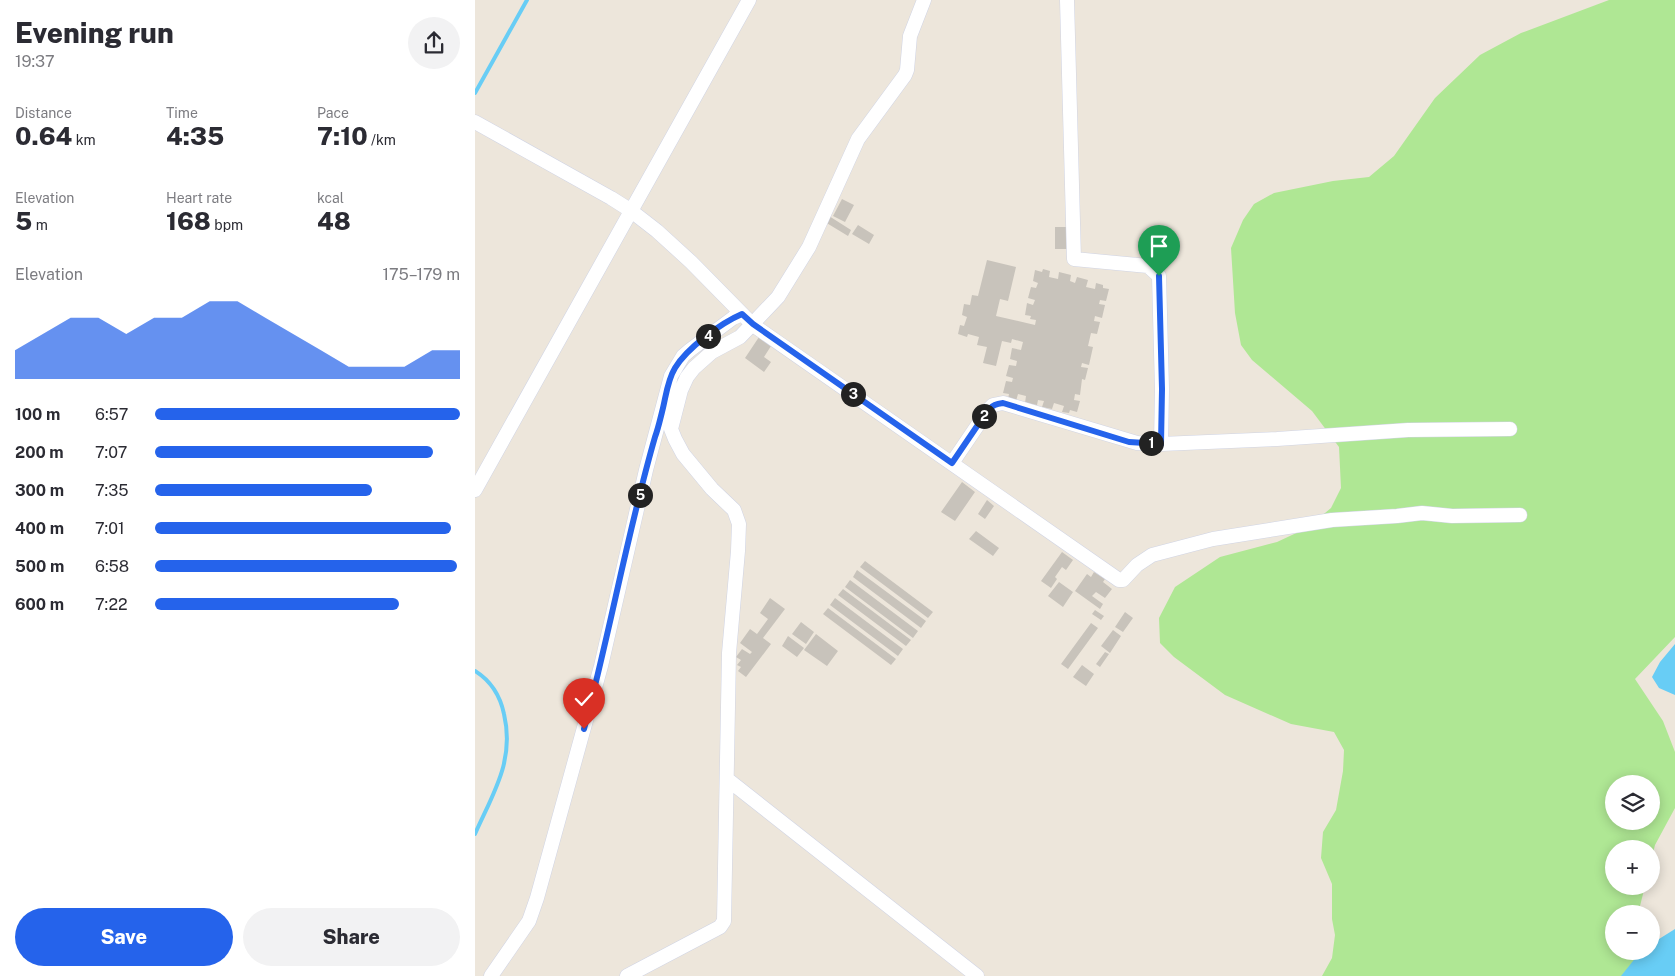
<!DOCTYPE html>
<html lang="en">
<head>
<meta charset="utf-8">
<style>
	:root { --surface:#fff; --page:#f2f2f3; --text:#2b2b33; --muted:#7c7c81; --accent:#2563eb }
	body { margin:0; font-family:"Public Sans",sans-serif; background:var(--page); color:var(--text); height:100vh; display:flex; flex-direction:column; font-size:19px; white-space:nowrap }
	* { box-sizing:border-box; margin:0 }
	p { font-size:16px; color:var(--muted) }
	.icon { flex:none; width:28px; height:28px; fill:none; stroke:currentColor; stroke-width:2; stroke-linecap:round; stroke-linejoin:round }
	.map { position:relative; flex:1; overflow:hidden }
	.details { display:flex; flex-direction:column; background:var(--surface); width:475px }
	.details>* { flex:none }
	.tools { position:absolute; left:1130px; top:775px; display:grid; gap:10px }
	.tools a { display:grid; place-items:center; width:55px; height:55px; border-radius:50%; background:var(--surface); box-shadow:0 2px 12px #0003; font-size:25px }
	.pin { position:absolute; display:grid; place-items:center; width:42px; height:42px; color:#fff; margin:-51px -21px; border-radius:50% 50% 50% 0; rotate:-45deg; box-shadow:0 0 5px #0007 }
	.pin .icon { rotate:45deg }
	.km { position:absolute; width:25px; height:25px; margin:-12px; border-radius:50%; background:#222; color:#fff; font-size:14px; line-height:25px; text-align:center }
	.round { display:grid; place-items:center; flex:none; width:52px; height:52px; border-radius:26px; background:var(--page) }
	.headline { display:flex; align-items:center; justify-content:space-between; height:85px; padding:0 15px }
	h1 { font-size:28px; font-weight:800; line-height:38px }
	.stats { display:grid; grid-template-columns:repeat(3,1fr); gap:8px; height:85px; padding:5px 15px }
	.stats div { display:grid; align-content:center }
	.stats b { font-size:25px; font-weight:800 }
	.stats small { font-size:14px; font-weight:400 }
	.stats p { font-size:14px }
	.chart { height:140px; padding:10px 15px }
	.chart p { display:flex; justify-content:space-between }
	.chart svg { width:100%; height:90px; margin-top:5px; fill:var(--accent); opacity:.7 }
	.cta { display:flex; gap:10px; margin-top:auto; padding:10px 15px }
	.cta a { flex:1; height:58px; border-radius:30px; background:var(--accent); color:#fff; font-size:20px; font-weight:800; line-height:58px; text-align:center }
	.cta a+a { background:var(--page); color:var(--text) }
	ul { padding:0 15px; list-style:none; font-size:16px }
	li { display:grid; grid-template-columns:80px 60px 1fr; align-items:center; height:38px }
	li i { height:12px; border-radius:6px; background:var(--accent) }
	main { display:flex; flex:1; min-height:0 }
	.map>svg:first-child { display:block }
	.green { fill:#afe794; fill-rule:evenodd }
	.water { fill:#68cdf5 }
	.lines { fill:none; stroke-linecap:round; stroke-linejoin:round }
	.stream { stroke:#68cdf5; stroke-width:4 }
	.building { fill:#c8c3bb }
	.street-casing { stroke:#d0d4e4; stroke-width:15 }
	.street { stroke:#fff; stroke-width:14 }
	.route-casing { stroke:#fff; stroke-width:10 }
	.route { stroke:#2563eb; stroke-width:6 }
</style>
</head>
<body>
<main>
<section class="details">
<div class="headline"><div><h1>Evening run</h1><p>19:37</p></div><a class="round"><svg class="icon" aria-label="share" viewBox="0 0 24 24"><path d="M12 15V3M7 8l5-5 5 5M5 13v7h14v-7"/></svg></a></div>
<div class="stats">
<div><p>Distance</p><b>0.64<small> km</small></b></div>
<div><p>Time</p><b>4:35</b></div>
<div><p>Pace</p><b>7:10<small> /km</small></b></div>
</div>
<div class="stats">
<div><p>Elevation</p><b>5<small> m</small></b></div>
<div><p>Heart rate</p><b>168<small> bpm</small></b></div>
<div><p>kcal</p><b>48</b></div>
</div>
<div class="chart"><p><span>Elevation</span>175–179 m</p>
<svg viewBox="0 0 160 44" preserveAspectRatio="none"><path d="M0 44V30L10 22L20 14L30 14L40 22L50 14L60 14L70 6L80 6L90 14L100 22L110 30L120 38L130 38L140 38L150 30L160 30V44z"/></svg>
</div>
<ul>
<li><b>100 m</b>6:57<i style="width:100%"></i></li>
<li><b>200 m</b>7:07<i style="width:91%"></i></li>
<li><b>300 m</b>7:35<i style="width:71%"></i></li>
<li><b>400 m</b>7:01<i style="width:97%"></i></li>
<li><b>500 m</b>6:58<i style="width:99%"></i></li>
<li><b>600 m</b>7:22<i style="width:80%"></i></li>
</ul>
<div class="cta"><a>Save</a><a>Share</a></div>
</section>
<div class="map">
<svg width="1200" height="976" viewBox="0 0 1200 976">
	<rect width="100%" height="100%" fill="#ede6db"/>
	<path class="green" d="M1134,0H1200V637L1160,679L1188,721L1200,752V808L1180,845L1176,861V849H1139V886H1170L1163,914H1139V951H1153V955L1164,951H1176L1200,976H847L857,958L860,935L857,919V884L846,858L848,832L861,810L868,771L869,750L859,732L816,724L750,695L699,657L685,643L684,618L700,587L745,557L802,542L832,528L856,508L866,488L864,447L837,411L777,360L766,345L760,313L756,248L768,220L779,204L799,193L858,181L894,177L919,156L960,98L1005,55L1046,33ZM1139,784H1176V821H1139Z"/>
	<path class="water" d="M1200,644V695L1184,688L1177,677L1185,662Z
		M1200,929V976H1146L1166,951H1176V944Z"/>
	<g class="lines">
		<path class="stream" d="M0,93L52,0
			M0,671C16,681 25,695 29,714C40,761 18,793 0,834"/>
	</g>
	<path class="building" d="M367,199L379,205L370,222L358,216Z
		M354,216L376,230L373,236L350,222Z
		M383,225L399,235L394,244L377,234Z
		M580,227H594V249H580Z
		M512,260L541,267L533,301L525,299L521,316L560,325L561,320L555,319L556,316L550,315L552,303L558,305L560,300L553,298L556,287L561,288L563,283L558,281L560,270L567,272L568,269L575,271L574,277L583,279L584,272L596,275L595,281L600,283L602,277L613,280L611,287L620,289L621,283L628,285V288L634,289L631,301L625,300L624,304L630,305L627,318L620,316L619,321L625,322L622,334L616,333L613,346L618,347L614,365L607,363L606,367L613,368L610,380L607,379L605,395L600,394L599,400L605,401L602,412L595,410L594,413L587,412L589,406L579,403L577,409L567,407L569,401L563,400L562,405L550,403L551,396L543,394L541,401L533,399L534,394L528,393L531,381L537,382L538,378L531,376L534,365L541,366L542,361L535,359L537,348L546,350L548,342L537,339L536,343L527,341L521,366L508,363L512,347L502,345L504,337L493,334L492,337L483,334L485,325L489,326L492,317L487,315L489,304L495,305L497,295L503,296Z
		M284,337L296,346L289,357L296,362L289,372L270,358Z
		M487,482L500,492L480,521L466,512Z
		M512,500L519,506L510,519L503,514Z
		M501,531L524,548L518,556L494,539Z
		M587,552L598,560L591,570L587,567L580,577L582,579L576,588L566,581Z
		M390,561L458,612L453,618L385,567Z
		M382,570L451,621L446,628L378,577Z
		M619,572L630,579L628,582L637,589L630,598L621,592L617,596L628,604L625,609L600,591L612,574L616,577Z
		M375,580L443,631L438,638L370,587Z
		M584,582L598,592L588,607L573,596Z
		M368,589L436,640L431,646L363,595Z
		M295,598L310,609L288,638L296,644L271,677L263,671L266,667L262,665L266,660L261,657L267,649L275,654L277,652L265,643L275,629L282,634L293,619L285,613Z
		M360,598L428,649L423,656L355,605Z
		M353,608L421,659L416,665L348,614Z
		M620,610L629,616L626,620L617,614Z
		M650,612L658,618L648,632L640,627Z
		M326,622L339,632L331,644L317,634Z
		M616,623L623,628L593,669L586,664Z
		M638,630L646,636L635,653L626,646Z
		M341,634L363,651L352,666L329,650Z
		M313,636L329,648L322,657L307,646Z
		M630,652L634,654L625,667L621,664Z
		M607,665L619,674L611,686L598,677Z"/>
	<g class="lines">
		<g class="street-casing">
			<path id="street" d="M592,0L599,259L673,266L684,276L687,389L686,444
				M0,122L136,198L155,210L182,231L216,262L278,325L644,580H648L662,565L677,555L738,539L857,520L922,516L947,513L977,516L1045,515
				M477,463L513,410L518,405L528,403L662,443L686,444L802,439L933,430L1035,429
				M0,490L274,0
				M252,779L502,976
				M16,976L54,921L62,898L126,666L171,470L196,376L208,356L215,350L258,318L267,314
				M152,976L245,927L249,921L254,653L263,551L264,524L259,510L237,489L208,454L200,439L196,429L206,390L212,377L219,368L237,352L265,337L303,297L334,247L383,139L430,75L432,70L435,36L449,0"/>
		</g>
		<use href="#street" class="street"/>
	</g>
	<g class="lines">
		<g class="route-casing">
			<path id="route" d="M109,729C135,632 152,534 180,437C183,429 185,420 187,412C191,397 192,381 200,368C212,348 246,323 267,314L278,324L477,463L513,410C518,405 521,404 528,403L654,442L686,444L687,389L684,276"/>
		</g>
		<use href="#route" class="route"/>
	</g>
</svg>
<div class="tools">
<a><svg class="icon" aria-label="layers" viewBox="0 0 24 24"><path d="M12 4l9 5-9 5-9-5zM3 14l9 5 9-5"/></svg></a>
<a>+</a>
<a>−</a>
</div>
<div class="pin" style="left:684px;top:276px;background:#1e9e55"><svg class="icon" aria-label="arrive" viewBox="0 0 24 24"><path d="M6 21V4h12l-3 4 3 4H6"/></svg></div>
<div class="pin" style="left:109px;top:729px;background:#d93025"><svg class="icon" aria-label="check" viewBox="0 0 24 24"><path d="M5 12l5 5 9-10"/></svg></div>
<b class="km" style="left:676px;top:443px">1</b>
<b class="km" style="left:509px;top:416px">2</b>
<b class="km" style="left:378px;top:394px">3</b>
<b class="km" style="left:233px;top:336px">4</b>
<b class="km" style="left:165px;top:495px">5</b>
</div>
</main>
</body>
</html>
